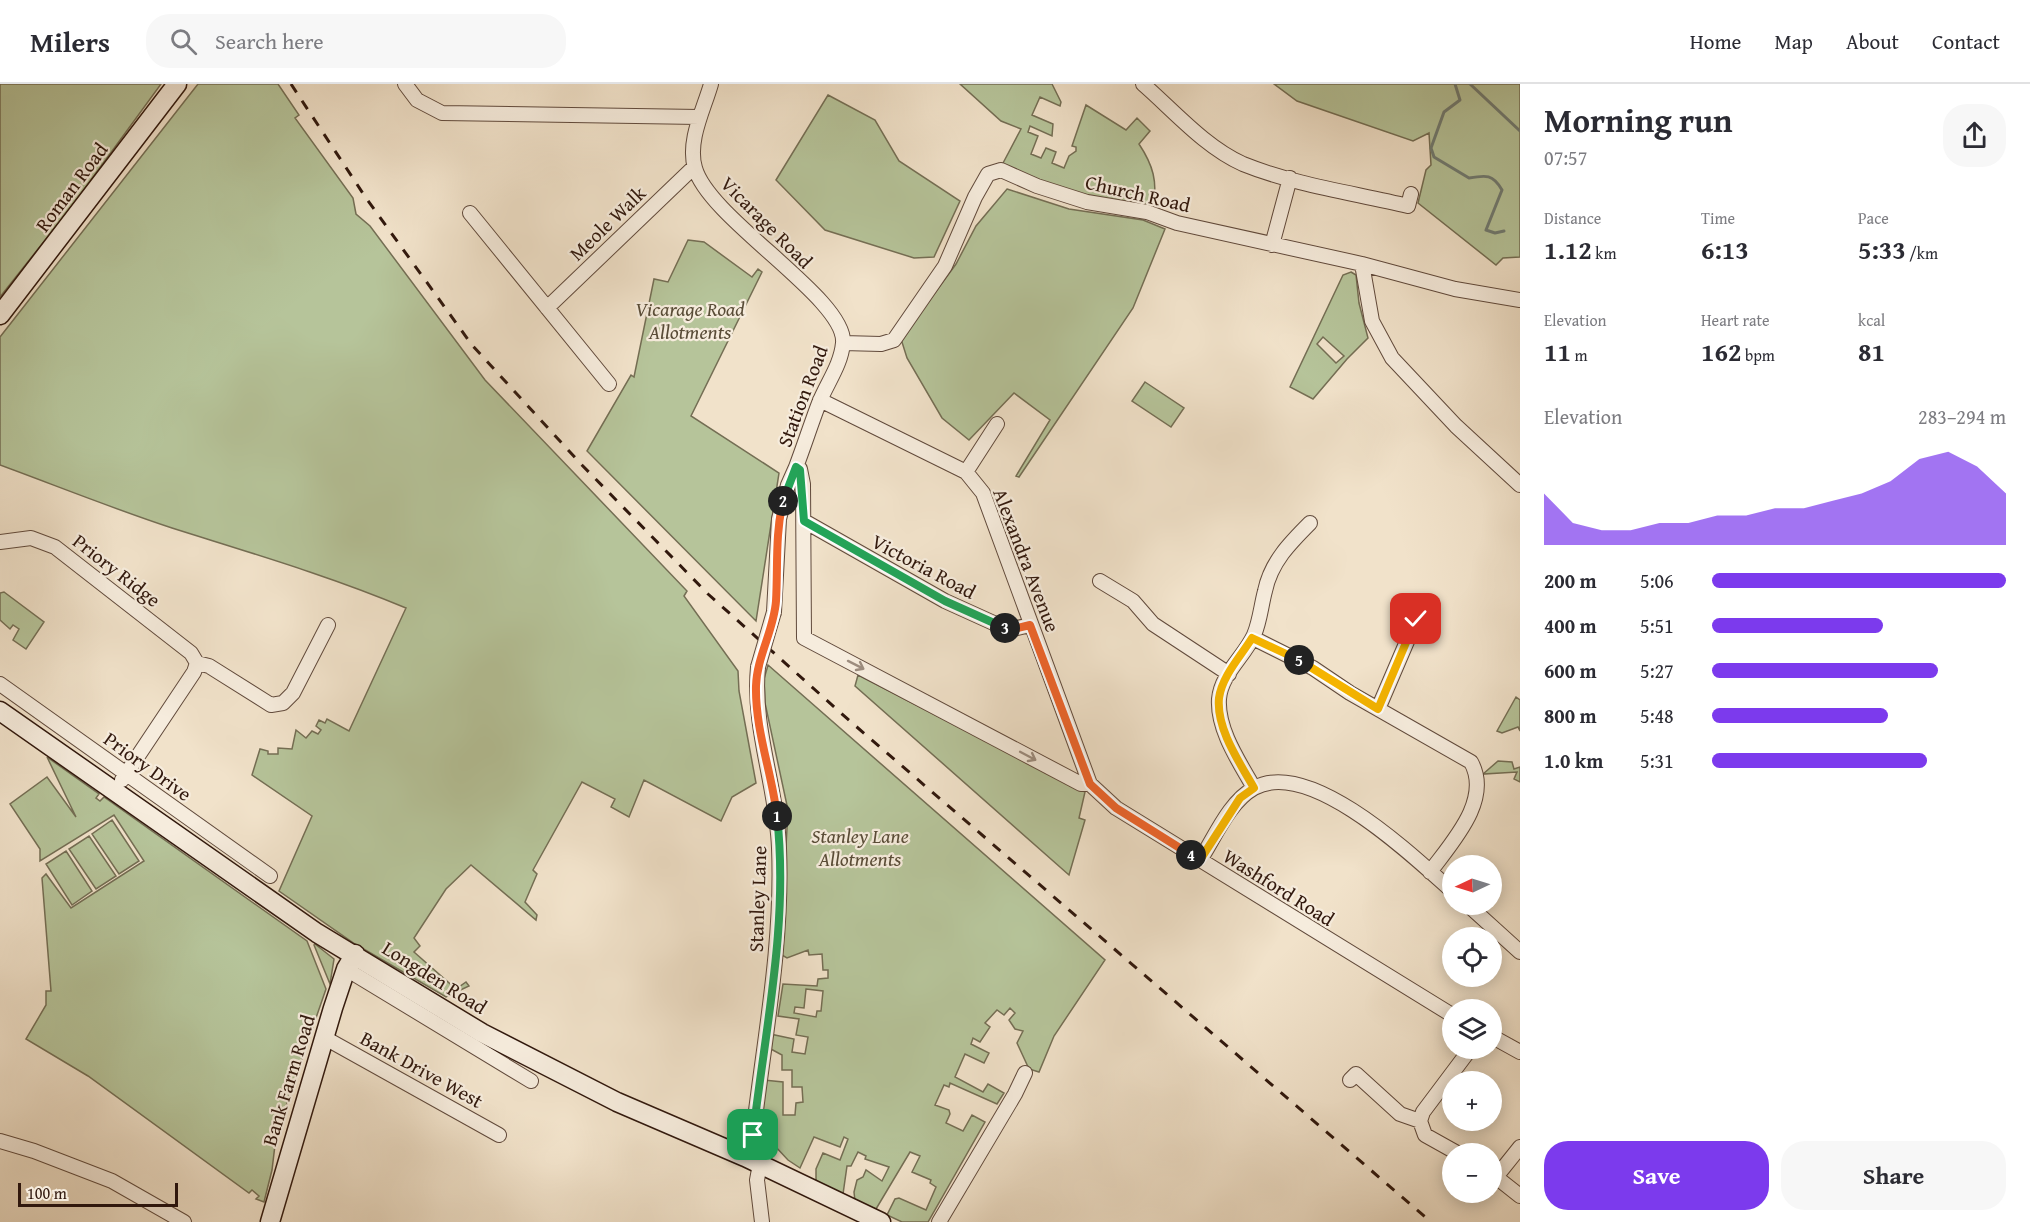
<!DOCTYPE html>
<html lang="en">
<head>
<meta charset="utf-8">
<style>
	:root { --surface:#fff; --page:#f7f7f7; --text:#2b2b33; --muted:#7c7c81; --line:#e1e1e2; --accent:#7c3aed }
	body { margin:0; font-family:"Gentium Book Plus",serif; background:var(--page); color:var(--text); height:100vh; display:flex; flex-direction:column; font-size:22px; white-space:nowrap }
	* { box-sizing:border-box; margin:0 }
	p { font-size:20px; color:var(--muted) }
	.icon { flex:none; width:33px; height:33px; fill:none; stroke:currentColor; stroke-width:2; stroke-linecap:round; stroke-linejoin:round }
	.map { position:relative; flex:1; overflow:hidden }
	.sheet { display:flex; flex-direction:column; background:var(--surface); width:510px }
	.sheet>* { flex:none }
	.needle { width:39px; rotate:266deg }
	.fabs { position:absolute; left:1442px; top:771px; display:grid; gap:12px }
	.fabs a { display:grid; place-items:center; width:60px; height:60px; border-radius:50%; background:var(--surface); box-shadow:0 3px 15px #0003; font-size:30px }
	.scale { position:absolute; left:18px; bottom:15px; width:160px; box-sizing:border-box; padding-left:6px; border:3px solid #31180d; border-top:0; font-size:16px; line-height:21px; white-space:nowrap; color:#31180d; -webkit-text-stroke:4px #f6ecdd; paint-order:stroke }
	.pin { position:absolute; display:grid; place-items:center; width:51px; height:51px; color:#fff; margin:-26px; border-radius:12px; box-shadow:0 3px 9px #0006 }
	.km { position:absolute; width:30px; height:30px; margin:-15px; border-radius:50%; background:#222; color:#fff; font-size:16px; line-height:30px; text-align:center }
	.round { display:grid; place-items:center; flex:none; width:63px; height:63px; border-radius:24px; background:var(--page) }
	.headline { display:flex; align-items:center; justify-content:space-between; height:102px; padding:0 24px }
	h1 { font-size:33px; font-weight:800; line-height:45px }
	.stats { display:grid; grid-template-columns:repeat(3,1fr); gap:9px; height:102px; padding:6px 24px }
	.stats div { display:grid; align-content:center }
	.stats b { font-size:26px; font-weight:800 }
	.stats small { font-size:16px; font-weight:400 }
	.stats p { font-size:16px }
	.chart { height:168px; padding:12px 24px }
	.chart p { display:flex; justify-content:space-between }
	.chart svg { width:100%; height:108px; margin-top:6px; fill:var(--accent); opacity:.7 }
	.action { display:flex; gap:12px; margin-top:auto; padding:12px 24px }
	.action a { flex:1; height:69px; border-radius:24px; background:var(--accent); color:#fff; font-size:24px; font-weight:800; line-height:69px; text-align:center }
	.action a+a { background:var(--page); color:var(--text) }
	ul { padding:0 24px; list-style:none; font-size:20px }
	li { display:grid; grid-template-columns:96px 72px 1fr; align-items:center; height:45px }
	li i { height:15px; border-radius:8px; background:var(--accent) }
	header { display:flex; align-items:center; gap:36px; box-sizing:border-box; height:84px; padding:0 30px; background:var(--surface); border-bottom:2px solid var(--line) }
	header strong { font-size:28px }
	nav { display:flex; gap:33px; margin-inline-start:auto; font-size:21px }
	.search { width:420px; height:54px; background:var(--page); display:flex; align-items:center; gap:15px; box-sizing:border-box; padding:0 21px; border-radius:24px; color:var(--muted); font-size:22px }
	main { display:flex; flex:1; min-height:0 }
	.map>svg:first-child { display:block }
	.green { fill:#b6c49a; stroke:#746e54; stroke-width:1.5; fill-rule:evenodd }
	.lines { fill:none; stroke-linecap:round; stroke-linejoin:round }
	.stream { stroke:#717c73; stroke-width:3 }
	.street-casing { stroke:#614a3c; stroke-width:16 }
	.secondary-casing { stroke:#31180d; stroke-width:21 }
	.street { stroke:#f6ecdd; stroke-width:14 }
	.secondary { stroke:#f6ecdd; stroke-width:18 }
	.rail { stroke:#31180d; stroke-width:3; stroke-dasharray:10 10; stroke-linecap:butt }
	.street-bridge-casing { stroke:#614a3c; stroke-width:16; stroke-linecap:butt }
	.street-bridge { stroke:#f6ecdd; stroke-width:14 }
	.oneway { stroke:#9d8d7f }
	.split-1-casing { stroke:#fff; stroke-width:12 }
	.split-2-casing { stroke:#fff; stroke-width:12 }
	.split-3-casing { stroke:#fff; stroke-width:12 }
	.split-4-casing { stroke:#fff; stroke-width:12 }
	.split-5-casing { stroke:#fff; stroke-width:12 }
	.split-6-casing { stroke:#fff; stroke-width:12 }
	.split-1 { stroke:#22a559; stroke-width:8 }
	.split-2 { stroke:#f0652b; stroke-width:8 }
	.split-3 { stroke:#22a559; stroke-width:8 }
	.split-4 { stroke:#f0652b; stroke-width:8 }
	.split-5 { stroke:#f5b400; stroke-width:8 }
	.split-6 { stroke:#f5b400; stroke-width:8 }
	.labels { text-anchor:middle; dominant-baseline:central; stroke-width:4.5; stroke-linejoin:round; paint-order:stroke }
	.street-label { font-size:20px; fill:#31180d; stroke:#f6ecdd }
	.park-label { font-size:20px; font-style:italic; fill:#594c37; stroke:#f6ecdd }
</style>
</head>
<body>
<header>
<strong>Milers</strong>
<div class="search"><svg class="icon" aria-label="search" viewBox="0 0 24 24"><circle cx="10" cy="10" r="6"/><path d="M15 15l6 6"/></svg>Search here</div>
<nav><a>Home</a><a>Map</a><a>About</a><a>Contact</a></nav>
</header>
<main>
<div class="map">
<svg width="1520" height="1138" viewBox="0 0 1520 1138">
	<rect width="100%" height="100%" fill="#f1e2ca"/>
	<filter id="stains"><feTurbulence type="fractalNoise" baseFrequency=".00333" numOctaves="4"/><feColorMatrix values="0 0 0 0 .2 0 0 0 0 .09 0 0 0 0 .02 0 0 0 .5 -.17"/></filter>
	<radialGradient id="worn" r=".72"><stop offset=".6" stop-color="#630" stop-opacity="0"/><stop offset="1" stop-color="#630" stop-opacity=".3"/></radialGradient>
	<path class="green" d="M0,0H161L69,126L0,213Z
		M198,0H278L299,31L295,34L353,114L356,130L370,142L485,296L687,507L684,512L738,587L739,607L756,699L732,713L721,737L644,696L629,733L611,723L615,715L582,698L533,786L537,790L525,818L537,831L536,836L471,781L446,805L414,854L420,862L414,868L456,905L466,898L469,902L446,913L355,860L279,807L312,732L252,691L260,665L268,667V670H278V664L292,665L296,646L306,654L312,647L318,650L321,646L316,642L319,636L325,639L327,635L349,647L406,524C330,492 251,469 172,444C114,425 57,402 0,381V253Z
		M960,0H1052L1061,18L1060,22L1040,13L1032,31L1053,40L1052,52L1030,42L1028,48L1038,52L1031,70L1041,74L1046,64L1056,68L1052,79L1064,84L1069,72L1076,67V63L1072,62L1086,21L1126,46L1137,34L1150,47L1139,60C1153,81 1158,98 1153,123L1083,113L1002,81L1021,45L1001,37Z
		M1274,0H1520V173L1503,174L1496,181L1418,119L1426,86L1431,81L1429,49L1413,57L1297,17Z
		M828,11L875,36L899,77L960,117L934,173L914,174L825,146L776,96Z
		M1007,105L1069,125L1143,136L1165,145L1133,224L1019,393L1016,392L1050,336L1014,309L969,356L942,334L907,274L901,255L956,180L976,142Z
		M688,156L704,158L752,193L758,185L762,188L691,332L779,389L756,537L587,367L631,291L634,293L654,195L668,198Z
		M1351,188L1356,191L1359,219L1368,254L1347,275L1313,315L1290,303L1343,191ZM1323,253L1344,272L1336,279L1317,260Z
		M1145,298L1184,324L1171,343L1132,317Z
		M4,508L44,538L26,565L13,556L19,545L13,541L10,545L0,536V509Z
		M768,581L1105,876L1054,952L1039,988L1029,985L1017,959L1023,947L1015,945L1009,936L1015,929L1010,924L1004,931L997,926L985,939L990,943L980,958L973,954L971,960L989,969L984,979L965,970L955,993L983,1008L988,1000L1004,1009L997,1020L950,999L949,1003L944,1001L935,1021L949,1026L950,1030L946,1039L963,1047L972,1031L985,1038L928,1138H902L887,1131L895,1115L899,1114L926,1126L936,1103L930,1099L931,1096L912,1088L920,1072L910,1068L876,1125L855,1117L854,1108L857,1096L863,1093L866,1086L882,1097L889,1083L865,1075L866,1072L858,1068L851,1082H847L843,1110L829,1106L816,1096V1085L823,1069L840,1076L848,1055L844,1053L840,1063L814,1053L800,1084L788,1076L759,1045L764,996L783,998V1031H795L796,1019L803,1018L802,1003H792V986H782V971L769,964L770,950L794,955L792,968L805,970L808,953L796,951L799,935L778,932L783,900L817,902L818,895L828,894V886H823L822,870L809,871L808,866L787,874L780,870L788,726L765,619L764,595ZM806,905L823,907L821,927H817L816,933L794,929L795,923L804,924Z
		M858,591L1085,708L1079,734L1085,736L1069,791L855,602Z
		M1516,613L1520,616V647L1518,643L1502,649L1497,647Z
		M47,673L99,710L96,714L100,717L104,713L307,857L326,905L289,1012L275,1061L272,1086L264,1118L256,1115L259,1112L252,1106L249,1109L88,992L26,955L46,921V907H51L42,794L46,790L71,824L144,777L114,731L40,777V765L10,720L47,693L76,733Z
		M1498,677L1512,678L1514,685L1520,683V698L1514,695L1517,688L1483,690Z
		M112,736L139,777L119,790L92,750Z
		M89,752L116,792L96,805L69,765Z
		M66,767L92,807L72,821L46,780Z
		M315,860L334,875L330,900L314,861Z"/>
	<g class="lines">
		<path class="stream" d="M1455,0L1460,16L1444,28L1431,64L1434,73L1469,94C1486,91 1493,90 1502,106L1486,146L1495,149L1504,147
			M1470,0L1520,47"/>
		<g class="street-casing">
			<path id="street" d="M405,0L417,16L442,29L699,33
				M711,0C704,25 687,57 695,84C709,135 847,215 843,259C841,281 827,299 819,319C811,340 804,362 796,383L800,385L803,400L804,554L1081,700H1090
				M1143,0C1174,27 1205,63 1243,80C1295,101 1354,109 1408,122L1411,110
				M470,129L609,300
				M1272,161L1290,94
				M1362,180L1372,237L1392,274L1456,342L1520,401
				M547,224L694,83
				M843,259L881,260L894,256L945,182L975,113L988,90L1001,86L1037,102L1087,118L1147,128L1177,139L1362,180L1455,205L1520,216
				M820,316L966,388L983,409L1090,700L1116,724L1452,931
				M966,388L997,340
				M804,437L945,517L1009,546L1030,541
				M0,458L31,454L55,463L191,569L197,579L209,582L271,621L283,619L293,609L328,541
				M1100,497L1133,517L1153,540L1229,590
				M774,528L779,435L788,401L796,383
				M1253,554L1313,584L1350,609L1471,678C1492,716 1452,758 1430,788
				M0,600L270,792
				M1378,625L1420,527L1413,521
				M122,696L194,588L197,579
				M1254,704C1240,679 1217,646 1219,615C1221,590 1244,573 1254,551C1260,537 1261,522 1265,507C1271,478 1290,459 1310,439
				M1200,776C1215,753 1229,718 1254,704C1310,673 1414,773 1452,807
				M1467,820L1520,868
				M346,885L531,997
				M1491,952L1520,968
				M325,954L499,1051
				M1350,996L1356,990L1400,1030L1420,1037L1425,1051L1459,1070
				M1420,1037L1423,1028L1471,964
				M0,1057L34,1067L112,1097L184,1138
				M745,1073L753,1051C764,955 783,861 779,764C777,703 752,644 758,583
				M760,1080L757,1096L762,1138
				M1491,1089L1520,1112
				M1496,1093L1520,1063
				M939,1138L1015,1010L1025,989"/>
		</g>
		<g class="secondary-casing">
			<path id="secondary" d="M0,231L177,0
				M0,627L317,849L482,949L617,1018L745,1073L881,1138
				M270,1138L333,924L346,885L355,870"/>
		</g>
		<use href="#street" class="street"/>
		<use href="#secondary" class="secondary"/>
		<path class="rail" d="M291,0L366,114L472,261L580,379L708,510L851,638L1431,1138"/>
		<g class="street-bridge-casing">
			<path id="street-bridge" d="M758,583L774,528"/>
		</g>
		<use href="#street-bridge" class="street-bridge"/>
	</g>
	<defs><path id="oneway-shaft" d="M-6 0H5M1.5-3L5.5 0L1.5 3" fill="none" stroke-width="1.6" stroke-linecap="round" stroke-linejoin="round" transform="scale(1.5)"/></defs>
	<g class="oneway">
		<use href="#oneway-shaft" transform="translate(856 581) rotate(27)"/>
		<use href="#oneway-shaft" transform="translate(1028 672) rotate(28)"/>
	</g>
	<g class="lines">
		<g class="split-1-casing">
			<path id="split-1" d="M753,1051C765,945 789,839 777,732"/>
		</g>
		<g class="split-2-casing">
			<path id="split-2" d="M777,732C772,689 755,646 756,602C757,572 774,546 776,517C778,483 775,451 783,417"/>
		</g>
		<g class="split-3-casing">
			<path id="split-3" d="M783,417L796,383L800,386L804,437L945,517L1005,544"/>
		</g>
		<g class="split-4-casing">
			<path id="split-4" d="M1005,544L1009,546L1030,541L1090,700L1116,724L1191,771"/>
		</g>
		<g class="split-5-casing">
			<path id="split-5" d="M1191,771L1200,776L1240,714L1254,704C1240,679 1216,645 1219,614C1222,592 1241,572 1252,554L1299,576"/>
		</g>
		<g class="split-6-casing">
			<path id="split-6" d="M1299,576L1378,625L1416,535"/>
		</g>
		<use href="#split-1" class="split-1"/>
		<use href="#split-2" class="split-2"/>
		<use href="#split-3" class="split-3"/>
		<use href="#split-4" class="split-4"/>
		<use href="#split-5" class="split-5"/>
		<use href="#split-6" class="split-6"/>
	</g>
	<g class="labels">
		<g class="street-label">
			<text transform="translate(71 103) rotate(-53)">Roman Road</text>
			<text transform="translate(1138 109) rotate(13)">Church Road</text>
			<text transform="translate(767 138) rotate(45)">Vicarage Road</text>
			<text transform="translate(607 139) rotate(-44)">Meole Walk</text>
			<text transform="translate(802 312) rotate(-69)">Station Road</text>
			<text transform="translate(1027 476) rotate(69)">Alexandra Avenue</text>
			<text transform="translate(924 482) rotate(28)">Victoria Road</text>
			<text transform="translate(117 486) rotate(38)">Priory Ridge</text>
			<text transform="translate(148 682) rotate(36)">Priory Drive</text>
			<text transform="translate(1279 803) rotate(32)">Washford Road</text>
			<text transform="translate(757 815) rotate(-88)">Stanley Lane</text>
			<text transform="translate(435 893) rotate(32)">Longden Road</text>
			<text transform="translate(422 985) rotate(29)">Bank Drive West</text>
			<text transform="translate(288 996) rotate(-73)">Bank Farm Road</text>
		</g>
		<g class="park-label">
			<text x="690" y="224">Vicarage Road<tspan x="690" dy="23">Allotments</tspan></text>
			<text x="860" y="751">Stanley Lane<tspan x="860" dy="23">Allotments</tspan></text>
		</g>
	</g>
	<rect width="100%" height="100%" filter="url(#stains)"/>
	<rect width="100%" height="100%" fill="url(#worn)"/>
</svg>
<div class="fabs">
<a><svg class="needle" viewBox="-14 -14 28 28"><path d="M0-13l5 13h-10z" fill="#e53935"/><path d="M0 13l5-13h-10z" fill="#7c7c81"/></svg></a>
<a><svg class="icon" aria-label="locate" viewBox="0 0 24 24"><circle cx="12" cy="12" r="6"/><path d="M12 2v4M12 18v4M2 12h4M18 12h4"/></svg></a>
<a><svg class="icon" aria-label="layers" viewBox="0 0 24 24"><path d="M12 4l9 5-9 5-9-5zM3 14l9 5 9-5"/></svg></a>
<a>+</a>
<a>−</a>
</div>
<div class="scale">100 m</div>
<div class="pin" style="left:753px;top:1051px;background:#1e9e55"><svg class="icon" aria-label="arrive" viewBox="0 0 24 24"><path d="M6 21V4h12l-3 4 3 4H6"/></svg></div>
<div class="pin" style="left:1416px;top:535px;background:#d93025"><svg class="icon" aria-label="check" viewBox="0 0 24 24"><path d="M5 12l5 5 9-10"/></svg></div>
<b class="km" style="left:777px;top:732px">1</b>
<b class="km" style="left:783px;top:417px">2</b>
<b class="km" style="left:1005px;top:544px">3</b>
<b class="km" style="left:1191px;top:771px">4</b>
<b class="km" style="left:1299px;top:576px">5</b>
</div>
<section class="sheet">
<div class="headline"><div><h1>Morning run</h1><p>07:57</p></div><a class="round"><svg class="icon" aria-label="share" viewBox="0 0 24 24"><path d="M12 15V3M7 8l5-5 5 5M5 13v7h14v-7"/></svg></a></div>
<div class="stats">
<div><p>Distance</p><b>1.12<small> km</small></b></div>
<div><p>Time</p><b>6:13</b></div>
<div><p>Pace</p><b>5:33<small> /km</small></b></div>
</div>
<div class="stats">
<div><p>Elevation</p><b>11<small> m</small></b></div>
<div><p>Heart rate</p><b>162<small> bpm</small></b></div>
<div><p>kcal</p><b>81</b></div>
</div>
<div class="chart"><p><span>Elevation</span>283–294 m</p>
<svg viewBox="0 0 160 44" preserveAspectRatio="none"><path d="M0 44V23L10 35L20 38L30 38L40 35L50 35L60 32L70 32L80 29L90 29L100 26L110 23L120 18L130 9L140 6L150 12L160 23V44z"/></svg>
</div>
<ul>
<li><b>200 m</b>5:06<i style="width:100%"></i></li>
<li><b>400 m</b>5:51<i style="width:58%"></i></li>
<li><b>600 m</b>5:27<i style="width:77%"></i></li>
<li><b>800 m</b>5:48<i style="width:60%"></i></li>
<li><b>1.0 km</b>5:31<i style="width:73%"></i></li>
</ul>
<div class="action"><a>Save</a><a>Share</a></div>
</section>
</main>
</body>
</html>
